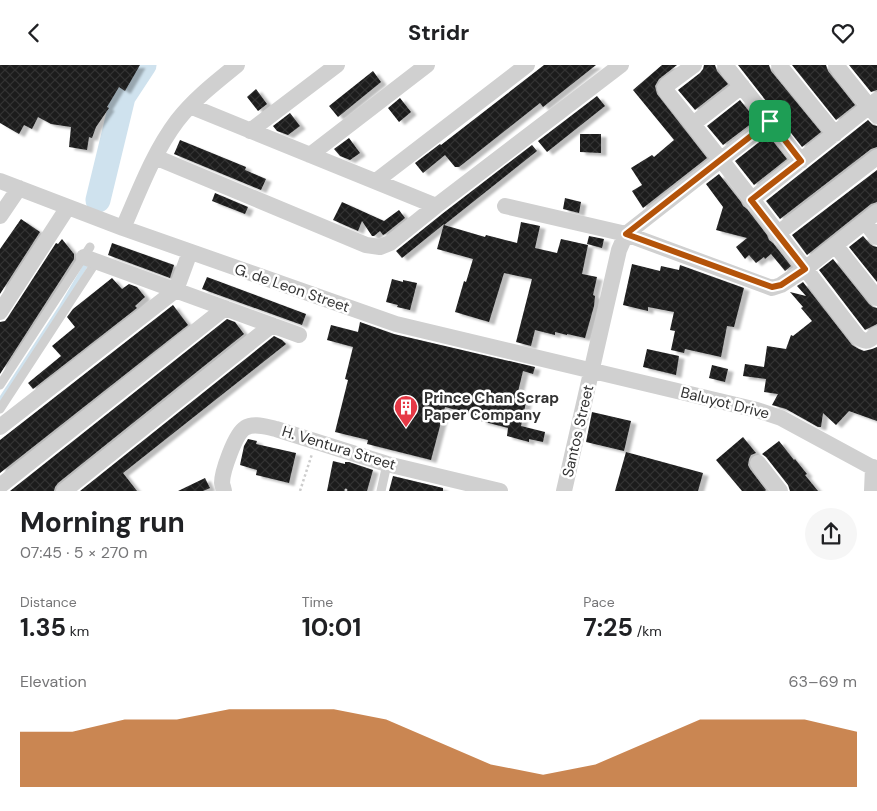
<!DOCTYPE html>
<html lang="en">
<head>
<meta charset="utf-8">
<style>
	:root { --surface:#fff; --page:#f6f6f6; --text:#202124; --muted:#757577; --accent:#b45309 }
	body { margin:0; font-family:"DM Sans",sans-serif; background:var(--page); color:var(--text); height:100vh; display:flex; flex-direction:column; font-size:19px; white-space:nowrap }
	* { box-sizing:border-box; margin:0 }
	p { font-size:16px; color:var(--muted) }
	.icon { flex:none; width:28px; height:28px; fill:none; stroke:currentColor; stroke-width:2; stroke-linecap:round; stroke-linejoin:round }
	.map { position:relative; height:426px; overflow:hidden }
	.panel { display:flex; flex-direction:column; background:var(--surface); flex:1 }
	.panel>* { flex:none }
	.pin { position:absolute; display:grid; place-items:center; width:42px; height:42px; color:#fff; margin:-21px; border-radius:10px; box-shadow:0 2px 8px #0006 }
	.round { display:grid; place-items:center; flex:none; width:52px; height:52px; border-radius:26px; background:var(--page) }
	.head { display:flex; align-items:center; justify-content:space-between; height:85px; padding:0 20px }
	h1 { font-size:28px; font-weight:700; line-height:38px }
	.figures { display:grid; grid-template-columns:repeat(3,1fr); gap:8px; height:85px; padding:5px 20px }
	.figures div { display:grid; align-content:center }
	.figures b { font-size:25px; font-weight:700 }
	.figures small { font-size:14px; font-weight:400 }
	.figures p { font-size:14px }
	.chart { height:140px; padding:10px 20px }
	.chart p { display:flex; justify-content:space-between }
	.chart svg { width:100%; height:90px; margin-top:5px; fill:var(--accent); opacity:.7 }
	header { display:flex; justify-content:space-between; align-items:center; height:65px; padding:0 20px; background:var(--surface); font-size:22px; font-weight:700 }
	.map>svg:first-child { display:block }
	.lines { fill:none; stroke-linecap:round; stroke-linejoin:round }
	.stream { stroke:#cfe2ee; stroke-width:4.5 }
	.river { stroke:#cfe2ee; stroke-width:25 }
	.building { fill:url(#building-cross-hatch); filter:url(#shadow) }
	.path { stroke:#cdcdcd; stroke-width:2.5; stroke-dasharray:2.5 2.5; stroke-linecap:butt }
	.lane { stroke:#d0d0d0; stroke-width:9 }
	.street { stroke:#d0d0d0; stroke-width:16 }
	.route-casing { stroke:#fff; stroke-width:10 }
	.route { stroke:#b45309; stroke-width:6 }
	.labels { text-anchor:middle; dominant-baseline:central; stroke-width:5; stroke-linejoin:round; paint-order:stroke }
	.street-label { font-size:15px; fill:#333; stroke:#fff }
	.poi-label { font-size:15px; font-weight:bold; fill:#333; stroke:#fff; text-anchor:start }
</style>
</head>
<body>
<header><svg class="icon" aria-label="back" viewBox="0 0 24 24"><path d="M15 5l-7 7 7 7"/></svg>Stridr<svg class="icon" aria-label="heart" viewBox="0 0 24 24"><path d="M12 20l-8-8c-3-5 5-10 8-4 3-6 11-1 8 4z"/></svg></header>
<div class="map">
<svg width="877" height="426" viewBox="0 0 877 426">
	<defs>
		<pattern id="building-cross-hatch" width="8" height="8" patternUnits="userSpaceOnUse" patternTransform="scale(1.25)"><rect width="8" height="8" fill="#1a1a1a"/><path d="M0 0l8 8M0 8l8-8" fill="none" stroke="#333"/></pattern>
		<filter id="shadow"><feDropShadow dx="5.5" dy="3" stdDeviation="1" flood-color="#0004"/></filter>
	</defs>
	<rect width="100%" height="100%" fill="#fff"/>
	<g class="lines">
		<path class="stream" d="M0,335L61,242L87,198"/>
		<path class="river" d="M98,135L123,32L144,0"/>
	</g>
	<path class="building" d="M0,0H140L125,26L119,22L107,42L109,43L96,62L92,73L89,72L87,85L69,82L71,62L51,59L38,52L32,64L24,60L19,69L0,58Z
		M544,0H596L543,42L540,38L459,102H455L445,90L423,108L415,98L440,79L441,80Z
		M662,0H677L659,14L655,21L657,29L707,93L643,143L632,126L642,120L631,103L652,90L654,92L674,75L633,25Z
		M704,0H715L717,6L728,19L695,45L678,25L700,8L703,4Z
		M738,0H769L771,6L821,67L802,82Z
		M792,0H826L828,6L855,40L836,55Z
		M849,0H877V25L871,27Z
		M373,6L381,17L338,52L329,41Z
		M256,24L267,39L258,46L247,32Z
		M597,31L605,41L547,87L538,76Z
		M400,33L411,47L399,57L388,43Z
		M740,35L756,55L723,80L707,61Z
		M290,48L300,61L288,70L277,66L273,61Z
		M868,55L873,60L877,61V82L871,84L780,154L766,136Z
		M580,69H601V88L580,87Z
		M768,70L787,94L754,120L735,96Z
		M349,73L360,88L350,95L340,91L334,84Z
		M180,75L246,102L245,105L266,114L261,125L174,89Z
		M532,80L537,86L444,160L485,172L486,170L517,178L521,157L540,161L535,183L557,188L561,174L588,180L582,209L597,212L593,230L595,231L594,241L585,273L567,269V270L555,267V270L535,265L531,281L516,277L532,214L504,208L489,257L455,247L464,216L466,217L473,194L437,184L444,159L402,193L396,186L442,149Z
		M877,105V137L871,139L807,190L792,170Z
		M719,109L741,137L743,141L747,144L767,170L769,175L773,178L791,201L785,206L771,189L765,194L764,192L756,198L749,190L745,194L736,182L747,173L716,165L723,142L706,119Z
		M215,128L248,142L245,149L212,136Z
		M565,133L581,137L579,148L563,144Z
		M342,137L384,156L399,145L405,153L385,169L383,170L380,166L374,171H372L362,156L358,166L333,155Z
		M21,154L40,167L0,229V184Z
		M589,171L604,174L602,183L587,179Z
		M863,171L870,179L873,181L877,182V217L849,182Z
		M62,174L74,189V194L0,309V257L5,256L8,252L56,178L58,179Z
		M112,178L174,200L170,213L108,190Z
		M833,194L869,239L873,242L877,243V259L865,265L819,205Z
		M632,199L660,206L661,201L679,205L680,200L744,223L734,262L727,261L721,292L685,284L684,288L671,285L675,266L670,265L674,247L648,242V246L623,240Z
		M207,212L306,249L302,260L202,224Z
		M112,213L122,224L129,219L137,222L145,232L135,241L137,243L33,324L28,318L61,291L52,281L75,262L67,252L73,244Z
		M392,214L403,217V215L417,218L410,245L397,242L398,240L386,237Z
		M803,217L852,280L859,284L864,286L872,284L877,282V356L849,346L836,360L823,348L821,362H818L786,344L772,340L778,329L764,327L766,314L743,311L745,299L764,302L767,281L786,284L791,270L793,271L812,256L801,243L803,242L790,227L806,231L797,221Z
		M173,240L188,260L0,408V375Z
		M227,254L235,257L244,269L58,418L55,422L54,426H10Z
		M360,257L394,269L535,302L533,309L523,306L516,335L526,337L521,361L545,367L543,377L529,374V377L507,371L508,363L481,356L482,352L445,342L431,395L367,379L368,375L335,367L348,315L345,314L353,282L327,275L331,260L358,267Z
		M274,271L282,275L286,279L123,408L137,426H80Z
		M647,284L679,291L676,310L643,302Z
		M712,300L728,304L725,317L709,313Z
		M592,347L631,356L624,386L586,377Z
		M743,372L756,388L751,390L749,394L748,400L750,404L766,425L765,426H742L716,395Z
		M248,374L257,376L256,379L296,388L289,418L256,410L257,405L240,400L244,381Z
		M779,376L794,395L795,394L807,409L805,410L818,426H790L788,420L766,392L762,389Z
		M626,387L703,408L698,426H615Z
		M333,396L345,399V397H349L373,405L367,426H327Z
		M393,411L443,423V426H389Z
		M205,413L210,423L203,426H178Z"/>
	<g class="lines">
		<path class="path" d="M300,426L312,389
			M345,426L347,424"/>
		<path class="lane" d="M0,320L90,182
			M0,344L96,197
			M381,426L387,399"/>
		<path class="street" d="M694,0L667,20L665,23L666,26C732,106 794,190 858,272C867,279 869,275 877,269
			M725,0L801,96
			M779,0L835,69
			M836,0L877,51
			M190,41L436,141
			M693,59L742,21
			M250,66L337,0
			M310,90L427,0
			M155,92L366,180L380,182L390,178L436,141L621,0
			M0,116L123,163L396,259L757,345L781,353L877,405
			M376,116L527,0
			M751,135L877,35
			M505,141L626,169L772,223L781,220L805,204L877,147
			M0,151L19,123
			M865,157L877,172
			M123,163C139,127 153,88 177,56C194,34 216,17 237,0
			M777,169L877,92
			M835,180L877,233
			M84,192L299,270
			M0,247L68,142
			M0,362L176,225L190,187
			M758,398L780,426
			M0,421L225,243
			M64,426L272,260
			M224,426C224,425 222,419 222,418C222,407 235,369 245,363C254,357 266,362 276,364L387,399L500,426
			M564,426L619,185L626,169L770,56
			M872,426L873,402"/>
	</g>
	<g class="lines">
		<g class="route-casing">
			<path id="route" d="M770,56L801,96L751,135L805,204L781,220L772,222L626,169Z"/>
		</g>
		<use href="#route" class="route"/>
	</g>
	<defs>
		<g id="building-pin" transform="scale(1.25)"><path d="M0 17L-7.5 6A9.5 9.5 0 1 1 7.5 6Z" fill="#e63946" stroke="#fff"/><path d="M-4-6H4V6H1V3H-1V6H-4ZM-2.5-4.3h1.7v1.8h-1.7ZM.8-4.3h1.7v1.8H.8ZM-2.5-1h1.7V.8h-1.7ZM.8-1h1.7V.8H.8Z" fill="#fff"/></g>
	</defs>
	<g fill-rule="evenodd">
		<use href="#building-pin" x="406" y="342"/>
	</g>
	<g class="labels">
		<g class="street-label">
			<text transform="translate(292 223) rotate(19)">G. de Leon Street</text>
			<text transform="translate(725 338) rotate(14)">Baluyot Drive</text>
			<text transform="translate(578 366) rotate(-77)">Santos Street</text>
			<text transform="translate(339 383) rotate(17)">H. Ventura Street</text>
		</g>
		<g class="poi-label">
			<text x="424" y="333">Prince Chan Scrap<tspan x="424" dy="17">Paper Company</tspan></text>
		</g>
	</g>
</svg>
<div class="pin" style="left:770px;top:56px;background:#1e9e55"><svg class="icon" aria-label="arrive" viewBox="0 0 24 24"><path d="M6 21V4h12l-3 4 3 4H6"/></svg></div>
</div>
<section class="panel">
<div class="head"><div><h1>Morning run</h1><p>07:45 · 5 × 270 m</p></div><a class="round"><svg class="icon" aria-label="share" viewBox="0 0 24 24"><path d="M12 15V3M7 8l5-5 5 5M5 13v7h14v-7"/></svg></a></div>
<div class="figures">
<div><p>Distance</p><b>1.35<small> km</small></b></div>
<div><p>Time</p><b>10:01</b></div>
<div><p>Pace</p><b>7:25<small> /km</small></b></div>
</div>
<div class="chart"><p><span>Elevation</span>63–69 m</p>
<svg viewBox="0 0 160 44" preserveAspectRatio="none"><path d="M0 44V17L10 17L20 11L30 11L40 6L50 6L60 6L70 11L80 22L90 33L100 38L110 33L120 22L130 11L140 11L150 11L160 17V44z"/></svg>
</div>
</section>
</body>
</html>
